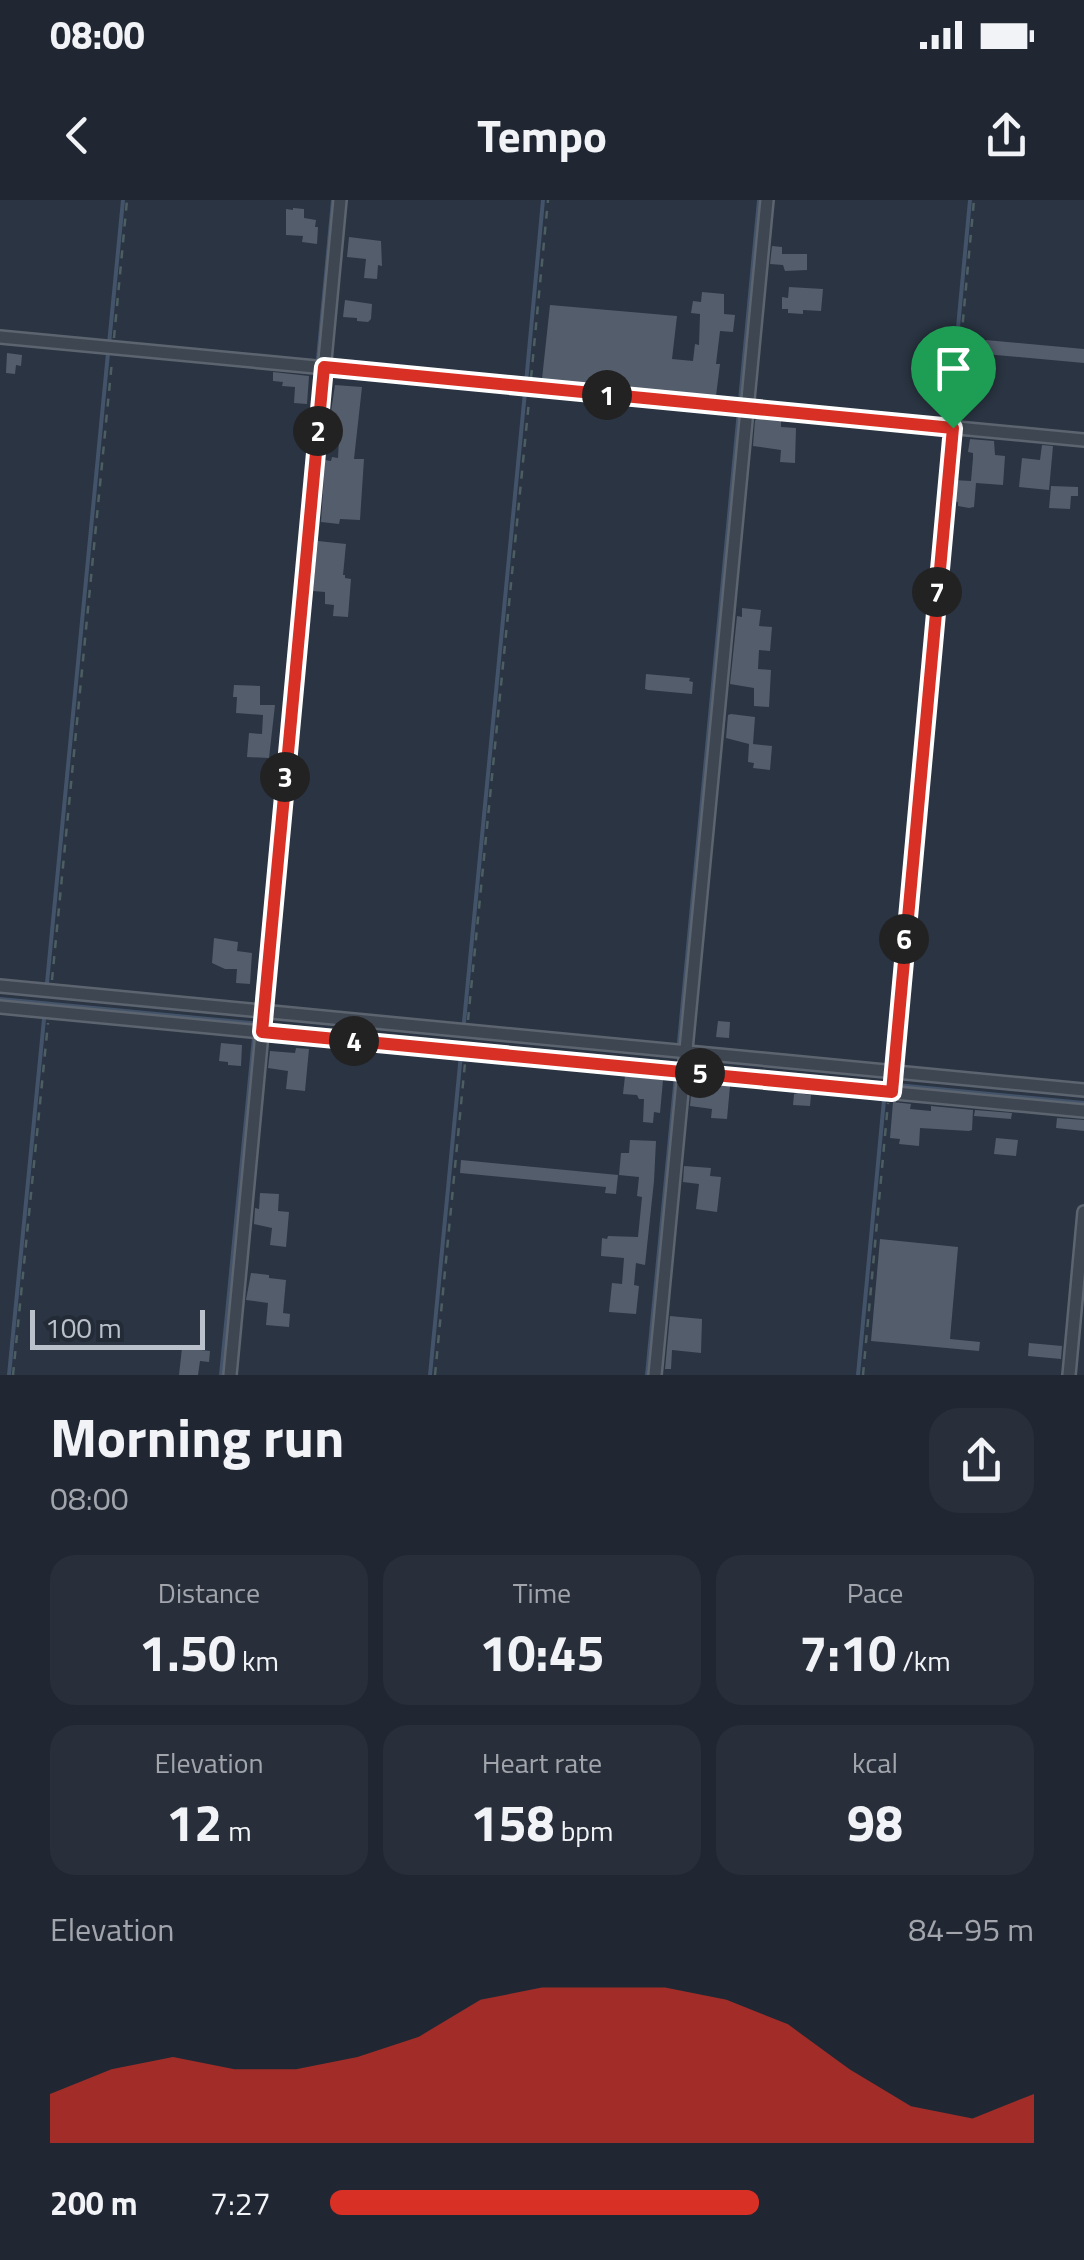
<!DOCTYPE html>
<html lang="en">
<head>
<meta charset="utf-8">
<style>
	:root { --surface:#202732; --page:#282f3a; --text:#f1f3f6; --muted:#a2a5ac; --accent:#d93025 }
	body { margin:0; font-family:"Titillium Web",sans-serif; background:var(--page); color:var(--text); height:100vh; display:flex; flex-direction:column; font-size:38px; white-space:nowrap }
	* { box-sizing:border-box; margin:0 }
	p { font-size:32px; color:var(--muted) }
	.icon { flex:none; width:55px; height:55px; fill:none; stroke:currentColor; stroke-width:2; stroke-linecap:round; stroke-linejoin:round }
	.map { position:relative; height:1175px; overflow:hidden }
	.side { display:flex; flex-direction:column; background:var(--surface); flex:1 }
	.side>* { flex:none }
	.scale { position:absolute; left:30px; bottom:25px; width:175px; box-sizing:border-box; padding-left:10px; border:5px solid #bbc1cb; border-top:0; font-size:28px; line-height:35px; white-space:nowrap; color:#bbc1cb; -webkit-text-stroke:8px #232b37; paint-order:stroke }
	.pin { position:absolute; display:grid; place-items:center; width:85px; height:85px; color:#fff; margin:-102px -42px; border-radius:50% 50% 50% 0; rotate:-45deg; box-shadow:0 0 10px #0007 }
	.pin .icon { rotate:45deg }
	.km { position:absolute; width:50px; height:50px; margin:-25px; border-radius:50%; background:#222; color:#fff; font-size:28px; line-height:50px; text-align:center }
	.round { display:grid; place-items:center; flex:none; width:105px; height:105px; border-radius:30px; background:var(--page) }
	.head { display:flex; align-items:center; justify-content:space-between; height:170px; padding:0 50px }
	h1 { font-size:55px; font-weight:700; line-height:75px }
	.metrics { display:grid; grid-template-columns:repeat(3,1fr); gap:15px; height:170px; padding:10px 50px }
	.metrics div { display:grid; align-content:center; border-radius:25px; background:var(--page); text-align:center }
	.metrics b { font-size:50px; font-weight:700 }
	.metrics small { font-size:28px; font-weight:400 }
	.metrics p { font-size:28px }
	.chart { height:280px; padding:20px 50px }
	.chart p { display:flex; justify-content:space-between }
	.chart svg { width:100%; height:180px; margin-top:10px; fill:var(--accent); opacity:.7 }
	ul { padding:0 50px; list-style:none; font-size:32px }
	li { display:grid; grid-template-columns:160px 120px 1fr; align-items:center; height:75px }
	li i { height:25px; border-radius:12px; background:var(--accent) }
	.status { display:flex; justify-content:space-between; align-items:center; height:70px; padding:0 50px; background:var(--surface); direction:ltr }
	.status svg { height:28px; fill:currentColor }
	header { display:flex; justify-content:space-between; align-items:center; height:130px; padding:0 50px; background:var(--surface); font-size:45px; font-weight:700 }
	.map>svg:first-child { display:block }
	.lines { fill:none; stroke-linecap:round; stroke-linejoin:round }
	.stream { stroke:#43536a; stroke-width:4 }
	.building { fill:#545d6c }
	.minor-casing { stroke:#5c646f; stroke-width:16 }
	.path { stroke:#4c5e61; stroke-width:2.5; stroke-dasharray:8 8; stroke-linecap:butt }
	.minor { stroke:#3e4652; stroke-width:11 }
	.route-casing { stroke:#fff; stroke-width:20 }
	.route { stroke:#d93025; stroke-width:12 }
</style>
</head>
<body>
<div class="status"><b>08:00</b><svg viewBox="0 0 49 12"><path d="M0 12V9h3v3zM5 12V6h3v6zM10 12V3h3v9zM15 12V0h3v12zM26 1h20v11H26zM47 4h2v5h-2z"/></svg></div>
<header><svg class="icon" aria-label="back" viewBox="0 0 24 24"><path d="M15 5l-7 7 7 7"/></svg>Tempo<svg class="icon" aria-label="share" viewBox="0 0 24 24"><path d="M12 15V3M7 8l5-5 5 5M5 13v7h14v-7"/></svg></header>
<div class="map">
<svg width="1084" height="1175" viewBox="0 0 1084 1175">
	<rect width="100%" height="100%" fill="#2a3442"/>
	<g class="lines">
		<path class="stream" d="M109,144L123,0
			M526,183L543,0
			M949,223L970,0
			M47,783L108,153
			M0,799L1084,903
			M257,804L333,0
			M464,822L525,192
			M679,842L759,0
			M888,862L948,232
			M1080,1115L1084,1075
			M9,1175L44,819
			M221,1175L254,837
			M430,1175L461,854
			M647,1175L676,875
			M858,1175L884,900"/>
	</g>
	<path class="building" d="M293,8L304,9V18L316,20L315,27H318L317,44L302,42L303,36L286,35V9L293,10Z
		M349,37L381,41L382,66L378,65L377,79L364,78L366,59L347,57Z
		M772,46L782,47V54H807V70L785,71L783,65L770,64Z
		M789,87L823,89L821,111L803,110V114L788,113V109H782V97L788,98Z
		M702,92L724,94V114L735,115L733,132L720,131L716,164H720L716,196L542,179L550,105L677,116L672,159L693,161L695,144L699,145L700,114L691,113L693,101L701,102Z
		M345,100L372,104L371,119L368,122L357,121V118L343,117Z
		M975,139L1084,149V163L974,153Z
		M7,153L22,155L21,166L16,165L15,174L6,173Z
		M273,172L309,176L307,204L294,203L295,187L282,186L283,182L273,181Z
		M335,185L362,187L354,259H364L360,320L340,319L339,324L321,322L325,260L331,261L332,257L338,258L339,239L327,238Z
		M758,218L781,221V227L796,228L795,263L780,262L781,250L753,246L755,220Z
		M970,239L994,241L995,255L1005,256L1003,285L976,283L974,307L969,308L958,306V302L951,301L953,280L971,281L973,258V253L968,252Z
		M1042,245L1053,246L1049,290L1019,287L1022,258L1040,260Z
		M1051,286L1078,287V296H1071L1070,309L1049,308Z
		M318,341L346,344L343,375H345V378L351,379L348,417L333,416L334,405L325,404V392L313,391Z
		M742,408L761,410L759,426L772,427L770,451L759,450L758,469L771,470L769,507L754,506V488L730,484L737,416L742,417Z
		M646,474L690,478L689,481L693,482L692,494L648,490L645,489Z
		M234,485L260,486V505H275L269,558L247,557L249,533L262,534L263,515L236,513L237,497H233Z
		M731,514L755,517L753,544L772,546L770,570L753,568L754,563L748,562L749,544L726,538L728,515Z
		M214,738L238,742L237,751L252,753L250,784L236,783L237,769H225L212,763Z
		M718,821L730,822L729,838L716,837Z
		M221,843L242,845L241,866L228,865V862L219,861Z
		M296,848L309,849L305,891L286,889L288,871L268,868L270,851L295,853Z
		M625,876L663,880L660,913L654,912L653,923L643,922L644,899H639L637,895L623,894Z
		M692,883L730,886L727,919L711,918L712,909L690,906Z
		M798,893L811,895L810,906L793,905L794,894Z
		M893,902L911,904L910,909L931,911V906L973,910L972,930L969,931L920,928L919,946L899,944L900,939L890,938Z
		M975,910L1012,913L1011,919L974,916Z
		M1057,918L1084,920V931L1056,928Z
		M996,938L1018,940L1016,956L994,954Z
		M630,940L656,941L654,981L645,1065L636,1063L634,1085L639,1086L636,1114L609,1112L612,1083L622,1084L624,1058L601,1056L602,1038L607,1039L608,1036L638,1037L642,997L637,996L639,977L619,975L621,953H629Z
		M461,960L618,975L616,994L605,993L606,987L460,973Z
		M684,966L711,968L710,976L721,977L717,1012L696,1009L699,984L683,982Z
		M260,993L279,994L278,1011L289,1012L286,1047L270,1045L272,1028L254,1024L255,1008L259,1009Z
		M880,1039L958,1047L950,1139L980,1142L979,1151L871,1141Z
		M251,1073L269,1075V1078L286,1080L283,1113L290,1114L289,1127L266,1125L268,1103L246,1100Z
		M670,1116L702,1119L701,1153L672,1150L671,1169H665Z
		M1029,1143L1062,1146L1061,1159L1028,1156Z
		M182,1148L210,1151L209,1162L200,1161L198,1175H179Z"/>
	<g class="lines">
		<g class="minor-casing">
			<path id="minor" d="M0,137L1084,240
				M0,786L1084,890
				M0,807L1084,911
				M230,1175L340,0
				M655,1175L767,0
				M1069,1175L1084,1012"/>
		</g>
		<path class="path" d="M114,138L127,0
			M531,178L548,0
			M954,218L974,0
			M52,780L112,161
			M468,820L529,201
			M893,861L951,241
			M13,1175L48,823
			M435,1175L465,863
			M863,1175L888,903"/>
		<use href="#minor" class="minor"/>
	</g>
	<g class="lines">
		<g class="route-casing">
			<path id="route" d="M324,167L953,228L892,892L262,832Z"/>
		</g>
		<use href="#route" class="route"/>
	</g>
</svg>
<div class="scale">100 m</div>
<div class="pin" style="left:953px;top:228px;background:#1e9e55"><svg class="icon" aria-label="arrive" viewBox="0 0 24 24"><path d="M6 21V4h12l-3 4 3 4H6"/></svg></div>
<b class="km" style="left:607px;top:195px">1</b>
<b class="km" style="left:318px;top:231px">2</b>
<b class="km" style="left:285px;top:577px">3</b>
<b class="km" style="left:354px;top:841px">4</b>
<b class="km" style="left:700px;top:873px">5</b>
<b class="km" style="left:904px;top:739px">6</b>
<b class="km" style="left:937px;top:392px">7</b>
</div>
<section class="side">
<div class="head"><div><h1>Morning run</h1><p>08:00</p></div><a class="round"><svg class="icon" aria-label="share" viewBox="0 0 24 24"><path d="M12 15V3M7 8l5-5 5 5M5 13v7h14v-7"/></svg></a></div>
<div class="metrics">
<div><p>Distance</p><b>1.50<small> km</small></b></div>
<div><p>Time</p><b>10:45</b></div>
<div><p>Pace</p><b>7:10<small> /km</small></b></div>
</div>
<div class="metrics">
<div><p>Elevation</p><b>12<small> m</small></b></div>
<div><p>Heart rate</p><b>158<small> bpm</small></b></div>
<div><p>kcal</p><b>98</b></div>
</div>
<div class="chart"><p><span>Elevation</span>84–95 m</p>
<svg viewBox="0 0 160 44" preserveAspectRatio="none"><path d="M0 44V32L10 26L20 23L30 26L40 26L50 23L60 18L70 9L80 6L90 6L100 6L110 9L120 15L130 26L140 35L150 38L160 32V44z"/></svg>
</div>
<ul>
<li><b>200 m</b>7:27<i style="width:61%"></i></li>
</ul>
</section>
</body>
</html>
